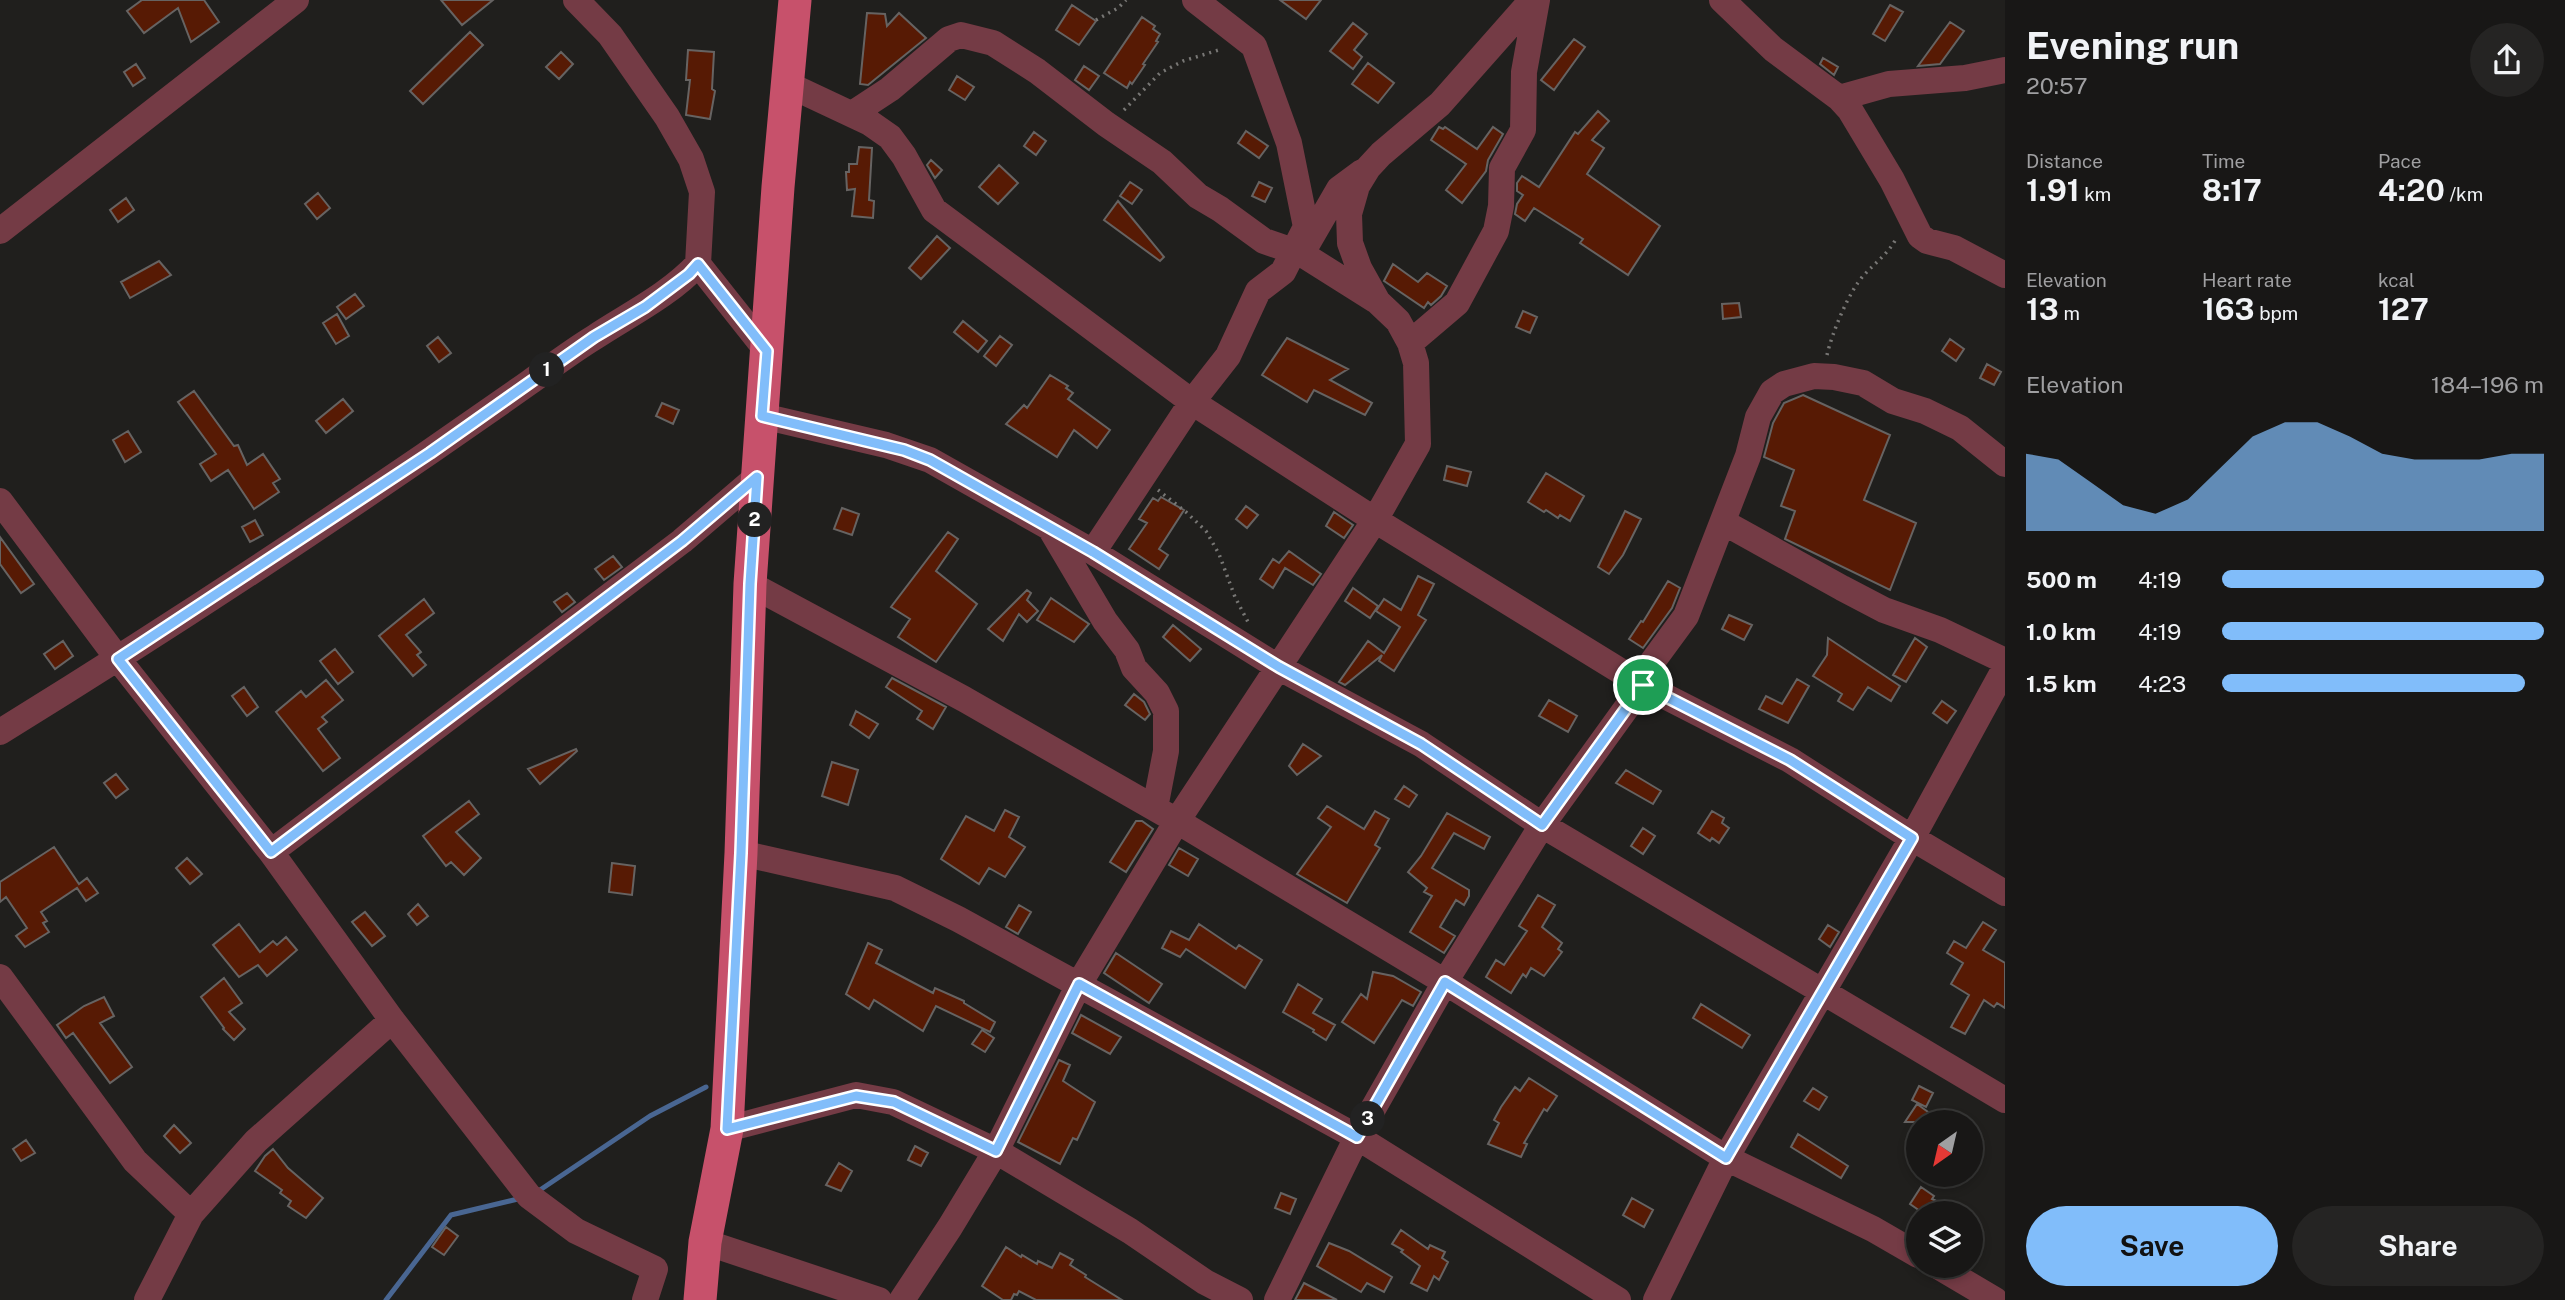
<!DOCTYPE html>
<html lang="en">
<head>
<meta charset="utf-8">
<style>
	:root { --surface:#181716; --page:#252423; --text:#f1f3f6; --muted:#9f9fa1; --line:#363635; --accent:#81bdfa }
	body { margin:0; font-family:"Public Sans",sans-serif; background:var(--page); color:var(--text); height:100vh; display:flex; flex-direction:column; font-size:26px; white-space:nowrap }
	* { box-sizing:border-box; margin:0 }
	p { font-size:23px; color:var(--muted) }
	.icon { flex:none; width:38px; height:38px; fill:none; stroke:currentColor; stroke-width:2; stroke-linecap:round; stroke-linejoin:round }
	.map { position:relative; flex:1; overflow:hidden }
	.sheet { display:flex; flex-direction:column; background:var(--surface); width:560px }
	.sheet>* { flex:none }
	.needle { width:46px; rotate:214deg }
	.tools { position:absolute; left:1906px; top:1110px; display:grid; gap:14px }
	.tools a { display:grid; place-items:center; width:77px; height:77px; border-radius:50%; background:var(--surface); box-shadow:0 4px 10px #0003,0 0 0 2px var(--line); font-size:35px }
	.pin { position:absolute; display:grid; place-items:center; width:60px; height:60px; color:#fff; margin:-30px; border:4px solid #fff; border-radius:50%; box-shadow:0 2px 7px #0007 }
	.km { position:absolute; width:35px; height:35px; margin:-18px; border-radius:50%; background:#222; color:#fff; font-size:19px; line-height:35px; text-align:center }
	.round { display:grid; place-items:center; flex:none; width:74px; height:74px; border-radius:37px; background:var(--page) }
	.overview { display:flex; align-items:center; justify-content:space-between; height:119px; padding:0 21px }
	h1 { font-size:38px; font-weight:700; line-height:52px }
	.figures { display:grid; grid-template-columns:repeat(3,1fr); gap:10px; height:119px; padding:7px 21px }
	.figures div { display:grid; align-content:center }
	.figures b { font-size:30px; font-weight:700 }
	.figures small { font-size:19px; font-weight:400 }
	.figures p { font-size:19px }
	.chart { height:196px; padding:14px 21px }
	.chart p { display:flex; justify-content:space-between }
	.chart svg { width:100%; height:126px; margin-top:7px; fill:var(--accent); opacity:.7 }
	.action { display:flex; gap:14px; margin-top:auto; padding:14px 21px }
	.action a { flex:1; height:80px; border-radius:42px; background:var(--accent); color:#111; font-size:28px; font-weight:700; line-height:80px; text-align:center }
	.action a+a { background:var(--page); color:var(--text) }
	ul { padding:0 21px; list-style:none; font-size:23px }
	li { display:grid; grid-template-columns:112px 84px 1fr; align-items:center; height:52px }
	li i { height:18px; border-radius:9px; background:var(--accent) }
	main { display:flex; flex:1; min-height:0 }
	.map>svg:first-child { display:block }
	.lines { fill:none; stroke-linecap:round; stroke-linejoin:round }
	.stream { stroke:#496692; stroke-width:5 }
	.building { fill:#571a04; stroke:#666362; stroke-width:2 }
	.path { stroke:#787775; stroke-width:3.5; stroke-dasharray:2 5; stroke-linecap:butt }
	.minor { stroke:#743b45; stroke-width:26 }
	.major { stroke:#c7516b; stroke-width:33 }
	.route-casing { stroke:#fff; stroke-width:14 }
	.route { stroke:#81bdfa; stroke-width:9 }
</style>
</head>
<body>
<main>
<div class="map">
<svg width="2005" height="1300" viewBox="0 0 2005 1300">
	<rect width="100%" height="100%" fill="#201f1d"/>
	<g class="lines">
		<path class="stream" d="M537,1192L650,1116L706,1087
			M386,1300L451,1215L522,1198"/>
	</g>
	<path class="building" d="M142,0H204L219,22L191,42L178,8L144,33L127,11Z
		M441,0H493L462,25Z
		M1280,0H1321L1306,19Z
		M1072,5L1096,21L1079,45L1056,30Z
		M1890,5L1903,12L1885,41L1873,34Z
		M867,13L885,14L887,26L899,13L926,38L868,85L860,84Z
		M1142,17L1155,26L1153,29L1160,34L1156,41L1158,42L1143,64L1145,65L1132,84L1130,82L1127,88L1104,73Z
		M1950,22L1964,31L1940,64L1918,66Z
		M1353,23L1367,34L1354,50L1362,57L1353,69L1330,51Z
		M470,32L483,45L423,104L410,91Z
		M1574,39L1585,47L1554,90L1541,80Z
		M688,50L714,52L712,89L715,91L710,119L686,115L690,80H686Z
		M561,52L573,64L559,79L546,67Z
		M1823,58L1838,67L1834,75L1820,64Z
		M1368,63L1394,83L1378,103L1352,84Z
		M136,64L145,78L133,86L124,72Z
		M1084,66L1099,76L1089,90L1075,80Z
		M957,76L974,87L965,100L949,90Z
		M1598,111L1609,121L1592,140L1604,148L1587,174L1660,226L1628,275L1580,243L1583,239L1534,208L1525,221L1515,214L1517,204L1523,195L1517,191V183L1522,176L1539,187L1575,132L1578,134Z
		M1439,127L1443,129L1445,127L1477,149L1493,127L1503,134L1488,160L1486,171L1462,203L1446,190L1466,164L1431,140Z
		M1246,131L1268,146L1259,158L1238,143Z
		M1034,132L1046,141L1036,155L1024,146Z
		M859,147L872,148L869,200L874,201L873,218L852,216L855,189L847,190L846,172H849V164H857Z
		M931,160L942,170L935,178L927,165Z
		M999,165L1018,183L998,204L979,187Z
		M1130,182L1142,190L1132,204L1120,196Z
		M1259,182L1272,188L1265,202L1252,196Z
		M318,193L330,208L317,219L305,204Z
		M126,198L134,210L118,222L110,210Z
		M1118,201L1164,257L1160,261L1104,220Z
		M937,236L950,248L921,279L909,268Z
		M159,261L171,275L130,298L121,282Z
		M1393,264L1418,282L1427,273L1447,286L1441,296L1431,305L1428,302L1424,308L1384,281Z
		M355,294L364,306L346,319L337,307Z
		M1739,303L1741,317L1723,319L1722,304Z
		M1523,311L1537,317L1530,333L1516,327Z
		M337,314L349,336L336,344L323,323Z
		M963,321L987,341L978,352L954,332Z
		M1000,336L1012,345L996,366L984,356Z
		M438,337L451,353L439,362L427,346Z
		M1287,338L1348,369L1330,380L1372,403L1365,415L1314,390L1307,402L1262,375Z
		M1950,339L1964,349L1956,361L1942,351Z
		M1987,364L2001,372L1994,385L1980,378Z
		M1050,375L1068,386L1066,388L1073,393L1068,399L1110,430L1097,448L1074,430L1057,457L1006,424L1024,405L1027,408Z
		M194,391L234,446L238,445L247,465L263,454L280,479L273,483L279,492L254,509L228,470L211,481L200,464L216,454L178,402Z
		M1803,395L1890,435L1864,500L1916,523L1890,590L1785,539L1795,511L1781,506L1794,470L1764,457L1773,423L1784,403Z
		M343,399L353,411L326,433L316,421Z
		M662,403L679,410L673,424L656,416Z
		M128,431L141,452L125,462L113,440Z
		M1447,466L1471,472L1467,486L1444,480Z
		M1546,473L1584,496L1570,521L1560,515L1558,518L1546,510L1544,512L1528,502Z
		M1161,497L1184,510L1159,549L1168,555L1159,569L1129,549L1147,523L1139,519L1153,498L1158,501Z
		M1246,506L1258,515L1247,528L1236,519Z
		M842,508L859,514L852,535L834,529Z
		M1625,511L1641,519L1623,555L1609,574L1598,567Z
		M1334,512L1353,525L1344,538L1326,526Z
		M255,520L263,535L250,542L242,527Z
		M948,532L958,539L936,571L977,604L936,662L898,637L910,619L891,607Z
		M0,537L34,584L21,593L0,564Z
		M1289,551L1321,574L1313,585L1285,568L1273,588L1260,579L1273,559L1279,563Z
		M613,556L622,567L604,580L595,569Z
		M1418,576L1434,584L1418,615L1426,620L1394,671L1379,661L1382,655L1345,685L1339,682L1368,641L1384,653L1400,627L1376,611L1384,599L1401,610Z
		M1668,581L1680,588L1672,608L1643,648L1629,639L1641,621L1643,622Z
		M1353,588L1378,606L1370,618L1345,601Z
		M1027,590L1031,593L1027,600L1038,611L1027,622L1019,614L1003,641L988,629Z
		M567,593L575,602L562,612L554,602Z
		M1051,598L1089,624L1074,642L1037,620Z
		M424,599L434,613L406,635L421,652L417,655L426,665L413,676L379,636Z
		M1729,615L1752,625L1744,640L1722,629Z
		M1173,625L1201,649L1190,661L1163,637Z
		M1828,638L1900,686L1891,701L1868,687L1853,710L1838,701L1842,694L1813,676L1827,655Z
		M1915,638L1927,647L1906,682L1893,675Z
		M63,641L73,656L55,669L44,654Z
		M335,649L353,672L338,684L320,661Z
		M892,678L946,707L933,729L917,719L922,711L886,687Z
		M1797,679L1809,686L1788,723L1759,709L1766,696L1782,704Z
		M326,680L343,700L322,717L327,722L318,729L340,758L323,771L276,712L301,691L306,697Z
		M244,687L258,707L247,716L232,696Z
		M1134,694L1144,702L1150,714L1145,720L1125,705Z
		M1549,700L1577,716L1568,732L1539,716Z
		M1942,701L1956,711L1947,723L1933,713Z
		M856,711L878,724L869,738L850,725Z
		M1303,744L1321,756L1297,775L1289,766Z
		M576,749L577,751L540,784L528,769Z
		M832,762L858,770L848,805L822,796Z
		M1626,770L1661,791L1653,804L1616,783Z
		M116,774L128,789L116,798L104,783Z
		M1404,786L1417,795L1409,807L1395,799Z
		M469,801L479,814L456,832L481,858L464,875L451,862L446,866L423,836Z
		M1327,806L1364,829L1375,811L1389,819L1375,845L1380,848L1347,903L1297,874L1331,827L1318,818Z
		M1005,810L1019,817L1009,837L1025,847L1005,877L989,868L979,884L941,859L966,816L994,831Z
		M1712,811L1724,818L1722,823L1729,828L1719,843L1712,838L1710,841L1698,833Z
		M1447,813L1490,837L1484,849L1454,833L1432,868L1469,890V896L1464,905L1456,900L1440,927L1455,936L1444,953L1410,932L1432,896L1424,892L1427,888L1408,872L1421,856Z
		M1136,821H1142L1153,829L1126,872L1110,862Z
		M1643,828L1655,836L1643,854L1631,846Z
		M54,847L79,884L87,878L98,893L86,901L77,888L41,912L47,921L43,923L49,932L25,947L16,936L27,928L6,897L0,902V882Z
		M1179,848L1198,859L1188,876L1169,865Z
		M187,858L202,874L190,884L176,868Z
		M612,863L635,866L632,895L609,892Z
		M1538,895L1555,905L1542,927L1562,943L1558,949L1562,952L1544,976L1531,968L1526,977L1523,974L1511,993L1486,977L1496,960L1504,965L1527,931L1519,926Z
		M418,904L428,916L417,925L408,914Z
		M1019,905L1031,912L1018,934L1006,927Z
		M365,912L385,936L372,946L352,922Z
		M1983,922L1996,930L1983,950L2005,963V1008L1997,1003L1994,1007L1984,1000L1965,1034L1951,1027L1969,995L1951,984L1963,963L1947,953L1954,941L1966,948Z
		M239,924L260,952L273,941L277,945L286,937L297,950L267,976L258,965L239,977L213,945Z
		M1199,924L1236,949L1239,945L1262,960L1245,988L1186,949L1180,957L1162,948L1171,931L1189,940Z
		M1828,925L1839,932L1830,947L1819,939Z
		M868,943L882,950L876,963L933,993L935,988L964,1001V1003L995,1022L990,1032L936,1006L923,1031L874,1000L869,1009L846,994Z
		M1116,953L1162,984L1149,1003L1104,973Z
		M1373,972L1393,976L1421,992L1413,1006L1402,1000L1374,1043L1342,1022L1361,994L1367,999Z
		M224,978L242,1003L229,1012L245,1029L234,1040L223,1029L224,1028L201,997Z
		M1298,984L1322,999L1313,1013L1335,1025L1326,1040L1313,1032L1314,1030L1283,1012Z
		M104,997L114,1016L100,1023L132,1067L110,1083L73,1033L66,1038L57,1025L84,1006Z
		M1701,1004L1750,1035L1742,1048L1693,1018Z
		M1081,1015L1121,1037L1110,1054L1072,1033Z
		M982,1030L994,1038L985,1052L972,1044Z
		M1059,1060L1070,1065L1063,1081L1095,1102L1077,1140L1073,1138L1060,1164L1018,1142Z
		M1529,1078L1557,1096L1547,1111L1544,1109L1524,1143L1527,1144L1521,1157L1488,1144L1499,1123L1494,1120L1501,1107L1515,1087L1520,1091Z
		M1919,1086L1933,1093L1926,1107L1912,1100Z
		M1813,1088L1827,1097L1819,1110L1804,1101Z
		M1917,1104L1942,1122H1905Z
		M174,1125L191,1143L180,1153L164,1136Z
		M1798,1134L1848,1166L1841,1178L1791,1147Z
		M26,1140L35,1153L21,1161L13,1149Z
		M915,1146L928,1153L921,1166L908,1160Z
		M273,1149L288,1168L323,1198L306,1218L288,1206L291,1201L280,1193L282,1190L255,1171L265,1156Z
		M839,1163L852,1171L841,1191L826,1185Z
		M1921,1187L1934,1196L1932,1199L1963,1213H1923L1910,1204Z
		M1281,1193L1296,1199L1290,1214L1275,1208Z
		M1632,1198L1653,1210L1644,1227L1623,1215Z
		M446,1227L458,1236L444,1255L432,1247Z
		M1401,1230L1428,1249L1430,1245L1445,1252L1442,1258L1448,1262L1439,1280L1434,1276L1427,1291L1411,1283L1420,1266L1401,1252L1403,1250L1392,1244Z
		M1329,1243L1349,1251L1392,1277L1384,1292L1367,1283L1361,1292L1317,1266Z
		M1006,1247L1021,1257L1022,1255L1037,1264L1038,1261L1052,1268L1060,1253L1073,1260L1070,1265L1086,1275L1085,1277L1122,1300H1036L1019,1291L1017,1295L1014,1294L1011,1300H1003L982,1286Z
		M1304,1283L1337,1300H1295Z"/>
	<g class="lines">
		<path class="path" d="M1096,20L1118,8L1126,0
			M1124,110L1160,73L1183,61L1222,49
			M1827,355C1832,333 1849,291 1864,275C1876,262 1889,253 1897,237
			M1158,490L1186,512L1206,531L1219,554L1235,597L1248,622"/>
		<path class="minor" d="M576,0L610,35L667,117L691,159L702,192L698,264L767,351
			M1722,0L1773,49L1839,98L1850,110L1892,180L1920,236L1927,241L1954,248L2005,275
			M787,84L870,123L890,137L904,156L934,210L1192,402L1375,520L1643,685L1542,825L1445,982L1357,1137L1277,1300
			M1839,98L1889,84L1965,78L2005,70
			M852,114L890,89L949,39L961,35L993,43L1037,71L1106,124L1162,162L1198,196L1220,209L1264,241L1302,254L1375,300
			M0,231L296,0
			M1306,246L1339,189L1362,172
			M1410,343L1457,303L1496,231L1501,206L1502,168L1523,130L1524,72L1537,0
			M762,416L886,445L930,460L1093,552L1278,667L1421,744L1542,825L2005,1100
			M2005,464L1960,428L1925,411L1893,401L1863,383L1834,377L1814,376L1784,384L1772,392L1758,417L1748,456L1686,616L1653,661L1643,685L1790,760L1912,838L2005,893
			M0,501L118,659L271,852L392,1020L529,1196L576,1231L655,1269L645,1300
			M1723,522L1842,588L1884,610L1940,630L2005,661
			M1050,528L1105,621L1127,650L1134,668L1157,693L1166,711V751L1155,808
			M1093,552L1192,402L1228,356L1258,291L1283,272L1306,227L1289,143L1254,46L1195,0
			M750,584L964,699L1177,821L1445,982L1726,1158L1873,1229L1918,1255
			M0,732C180,621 357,504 530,382C551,367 572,351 595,337C630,314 669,295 698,264
			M271,852L682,541L757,477
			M741,853L895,888L958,919L1357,1137L1618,1300
			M0,977L135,1161L191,1214
			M727,1129L856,1095L893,1102L996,1151L1130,1231L1205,1282L1240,1300
			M705,1242L879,1300
			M1936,1265L1995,1300
			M147,1300L191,1214L256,1141L392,1020
			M902,1300L950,1227L996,1151L1079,984L1177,821L1375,520L1418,444L1416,363L1410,343L1398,321L1378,302L1359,268L1350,243L1349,214L1357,186L1368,168L1381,154L1440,104L1532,0
			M1656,1300L1726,1158L1912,838L2005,668"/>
		<path class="major" d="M700,1300L705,1242L727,1129L741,853L750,584L778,187L795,0"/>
	</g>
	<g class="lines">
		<g class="route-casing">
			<path id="route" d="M698,264L767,351L762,416L904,450L930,460L1093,552L1279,667L1421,744L1542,825L1643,685L1790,760L1912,838L1726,1158L1445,982L1357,1137L1079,984L996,1151L894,1102L856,1096L727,1129L741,853L750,584L757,477L682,541L271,852L118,659L430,453L594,337L645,307L689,274Z"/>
		</g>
		<use href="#route" class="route"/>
	</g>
</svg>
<div class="tools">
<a><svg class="needle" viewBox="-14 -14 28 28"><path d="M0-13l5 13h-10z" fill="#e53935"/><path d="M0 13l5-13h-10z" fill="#9f9fa1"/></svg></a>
<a><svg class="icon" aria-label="layers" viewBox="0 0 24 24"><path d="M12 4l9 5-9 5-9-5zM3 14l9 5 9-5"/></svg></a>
</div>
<div class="pin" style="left:1643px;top:685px;background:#1e9e55"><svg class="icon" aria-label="arrive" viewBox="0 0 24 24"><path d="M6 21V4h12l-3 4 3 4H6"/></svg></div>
<b class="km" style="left:547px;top:370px">1</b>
<b class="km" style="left:755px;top:520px">2</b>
<b class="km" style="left:1368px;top:1119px">3</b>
</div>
<section class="sheet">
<div class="overview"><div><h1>Evening run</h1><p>20:57</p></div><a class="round"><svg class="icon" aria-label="share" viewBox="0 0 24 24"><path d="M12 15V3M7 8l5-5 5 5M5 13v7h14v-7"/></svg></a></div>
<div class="figures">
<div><p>Distance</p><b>1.91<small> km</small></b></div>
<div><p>Time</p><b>8:17</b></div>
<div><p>Pace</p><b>4:20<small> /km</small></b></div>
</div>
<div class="figures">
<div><p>Elevation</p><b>13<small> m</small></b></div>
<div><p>Heart rate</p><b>163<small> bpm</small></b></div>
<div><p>kcal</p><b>127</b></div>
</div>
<div class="chart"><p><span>Elevation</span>184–196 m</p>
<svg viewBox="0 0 160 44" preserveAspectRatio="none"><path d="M0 44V17L10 19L20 27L30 35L40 38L50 33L60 22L70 11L80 6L90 6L100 11L110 17L120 19L130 19L140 19L150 17L160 17V44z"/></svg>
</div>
<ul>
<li><b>500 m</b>4:19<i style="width:100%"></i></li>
<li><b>1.0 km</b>4:19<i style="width:100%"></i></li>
<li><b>1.5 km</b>4:23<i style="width:94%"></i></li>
</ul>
<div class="action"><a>Save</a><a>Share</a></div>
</section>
</main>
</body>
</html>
